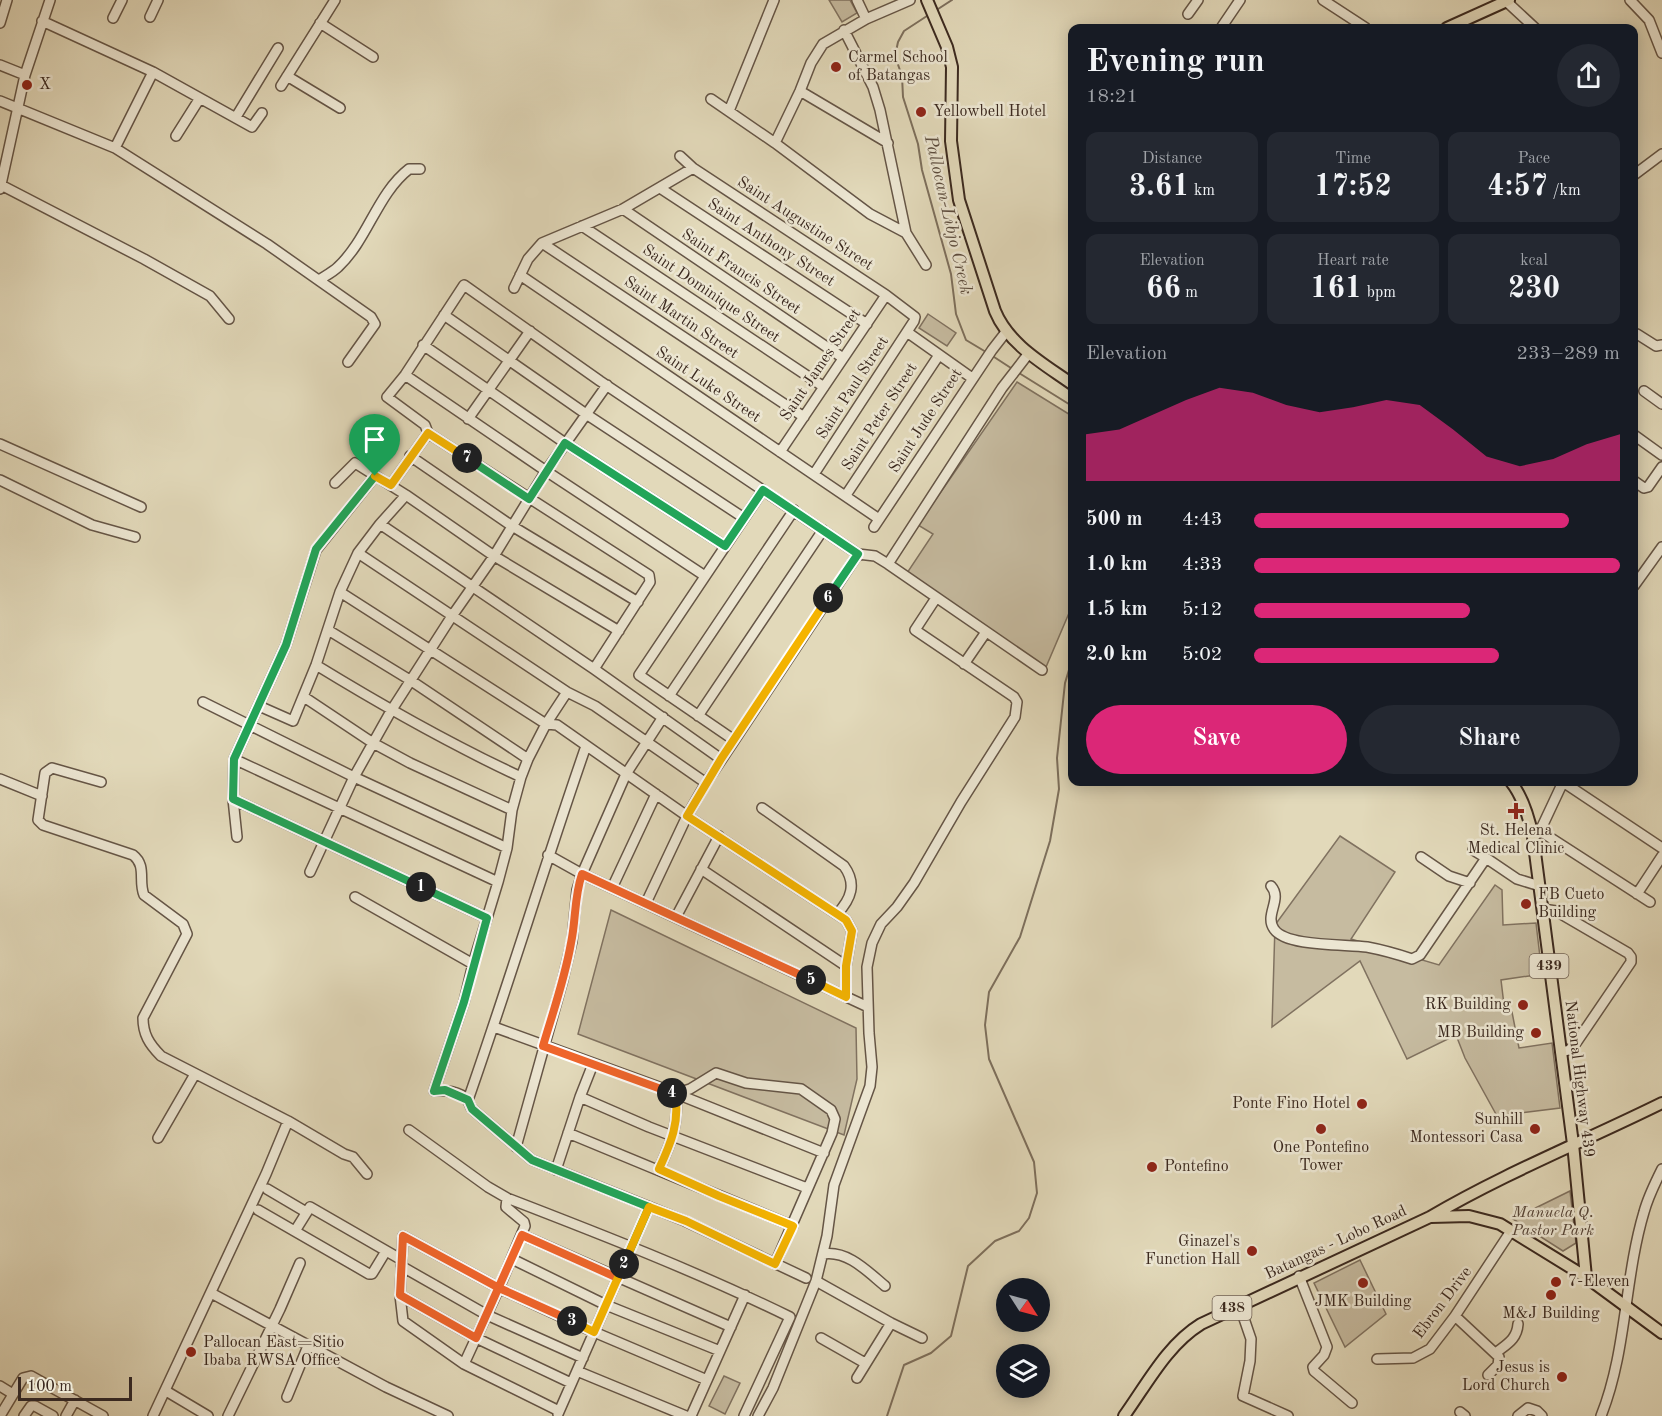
<!DOCTYPE html>
<html lang="en">
<head>
<meta charset="utf-8">
<style>
	:root { --surface:#171b24; --page:#242831; --text:#f1f3f6; --muted:#9ea1a6; --accent:#db2777 }
	body { margin:0; font-family:"Old Standard TT",serif; background:var(--page); color:var(--text); height:100vh; display:flex; flex-direction:column; font-size:22px; white-space:nowrap }
	* { box-sizing:border-box; margin:0 }
	p { font-size:20px; color:var(--muted) }
	.icon { flex:none; width:33px; height:33px; fill:none; stroke:currentColor; stroke-width:2; stroke-linecap:round; stroke-linejoin:round }
	.map { position:relative; flex:1; overflow:hidden }
	.panel { position:absolute; left:1068px; top:24px; width:570px; height:762px; display:flex; flex-direction:column; background:var(--surface); border-radius:12px; box-shadow:0 3px 15px #0003 }
	.panel>* { flex:none }
	.needle { width:39px; rotate:126deg }
	.tools { position:absolute; left:996px; top:1278px; display:grid; gap:12px }
	.tools a { display:grid; place-items:center; width:54px; height:54px; border-radius:50%; background:var(--surface); box-shadow:0 3px 15px #0003; font-size:30px }
	.scale { position:absolute; left:18px; bottom:15px; width:114px; box-sizing:border-box; padding-left:6px; border:3px solid #3b291f; border-top:0; font-size:16px; line-height:21px; white-space:nowrap; color:#3b291f; -webkit-text-stroke:4px #ece6d2; paint-order:stroke }
	.pin { position:absolute; display:grid; place-items:center; width:51px; height:51px; color:#fff; margin:-62px -26px; border-radius:50% 50% 50% 0; rotate:-45deg; box-shadow:0 0 6px #0007 }
	.pin .icon { rotate:45deg }
	.km { position:absolute; width:30px; height:30px; margin:-15px; border-radius:50%; background:#222; color:#fff; font-size:16px; line-height:30px; text-align:center }
	.round { display:grid; place-items:center; flex:none; width:63px; height:63px; border-radius:32px; background:var(--page) }
	.overview { display:flex; align-items:center; justify-content:space-between; height:102px; padding:0 18px }
	h1 { font-size:33px; font-weight:800; line-height:45px }
	.stats { display:grid; grid-template-columns:repeat(3,1fr); gap:9px; height:102px; padding:6px 18px }
	.stats div { display:grid; align-content:center; border-radius:12px; background:var(--page); text-align:center }
	.stats b { font-size:30px; font-weight:800 }
	.stats small { font-size:16px; font-weight:400 }
	.stats p { font-size:16px }
	.chart { height:168px; padding:12px 18px }
	.chart p { display:flex; justify-content:space-between }
	.chart svg { width:100%; height:108px; margin-top:6px; fill:var(--accent); opacity:.7 }
	.button { display:flex; gap:12px; margin-top:auto; padding:12px 18px }
	.button a { flex:1; height:69px; border-radius:36px; background:var(--accent); color:#fff; font-size:24px; font-weight:800; line-height:69px; text-align:center }
	.button a+a { background:var(--page); color:var(--text) }
	ul { padding:0 18px; list-style:none; font-size:20px }
	li { display:grid; grid-template-columns:96px 72px 1fr; align-items:center; height:45px }
	li i { height:15px; border-radius:8px; background:var(--accent) }
	.map>svg:first-child { display:block }
	.green { fill:#c6bba0; stroke:#807260; stroke-width:1.5 }
	.lines { fill:none; stroke-linecap:round; stroke-linejoin:round }
	.stream { stroke:#7d6f5c; stroke-width:2 }
	.minor-casing { stroke:#655546; stroke-width:12 }
	.major-casing { stroke:#3b291f; stroke-width:14 }
	.minor { stroke:#ece6d2; stroke-width:9 }
	.major { stroke:#e2d9ba; stroke-width:10 }
	.split-1-casing { stroke:#fff; stroke-width:12 }
	.split-2-casing { stroke:#fff; stroke-width:12 }
	.split-3-casing { stroke:#fff; stroke-width:12 }
	.split-4-casing { stroke:#fff; stroke-width:12 }
	.split-5-casing { stroke:#fff; stroke-width:12 }
	.split-6-casing { stroke:#fff; stroke-width:12 }
	.split-7-casing { stroke:#fff; stroke-width:12 }
	.split-8-casing { stroke:#fff; stroke-width:12 }
	.split-1 { stroke:#22a559; stroke-width:8 }
	.split-2 { stroke:#22a559; stroke-width:8 }
	.split-3 { stroke:#f0652b; stroke-width:8 }
	.split-4 { stroke:#f5b400; stroke-width:8 }
	.split-5 { stroke:#f0652b; stroke-width:8 }
	.split-6 { stroke:#f5b400; stroke-width:8 }
	.split-7 { stroke:#22a559; stroke-width:8 }
	.split-8 { stroke:#f5b400; stroke-width:8 }
	.poi-dot { fill:#8f2418; stroke:#ece6d2; stroke-width:2 }
	.labels { text-anchor:middle; dominant-baseline:central; stroke-width:5; stroke-linejoin:round; paint-order:stroke }
	.shield { fill:#ece6d2; stroke:#706255; stroke-width:1.5 }
	.shield-label { font-size:15px; font-weight:bold; fill:#3b291f }
	.poi-label { font-size:16px; fill:#3b291f; stroke:#ece6d2; text-anchor:start }
	.street-label { font-size:16px; fill:#3b291f; stroke:#ece6d2 }
	.park-label { font-size:16px; font-style:italic; fill:#574639; stroke:#ece6d2 }
	.water-label { font-size:18px; font-style:italic; fill:#5c4c3e; stroke:#ece6d2 }
</style>
</head>
<body>
<div class="map">
<svg width="1662" height="1416" viewBox="0 0 1662 1416">
	<rect width="100%" height="100%" fill="#e2d9ba"/>
	<filter id="stains"><feTurbulence type="fractalNoise" baseFrequency=".00333" numOctaves="4"/><feColorMatrix values="0 0 0 0 .2 0 0 0 0 .09 0 0 0 0 .02 0 0 0 .5 -.17"/></filter>
	<radialGradient id="worn" r=".72"><stop offset=".6" stop-color="#630" stop-opacity="0"/><stop offset="1" stop-color="#630" stop-opacity=".3"/></radialGradient>
	<path class="green" d="M829,0H850L857,13L842,22Z
		M928,314L956,333L947,346L919,328Z
		M1017,382L1072,416V606L1046,667L907,573L933,534L918,525Z
		M1340,836L1395,872L1351,939L1439,965L1495,885L1502,890L1503,925L1536,923L1542,974L1501,980L1505,1013L1512,1012L1519,1048L1552,1043L1560,1108L1497,1116L1465,1058L1456,1035L1407,1059L1360,961L1272,1027L1275,925Z
		M611,910L856,1028L857,1079L844,1135L578,1034Z
		M1570,1191L1576,1243L1563,1251L1513,1219Z
		M1360,1260L1386,1314L1345,1347L1314,1283Z
		M724,1376L740,1383L725,1414L709,1406Z"/>
	<g class="lines">
		<path class="stream" d="M935,11L952,0
			M930,14L904,31L898,42L895,56L902,76L903,97L918,144L922,170L951,274L956,314L966,340L986,352
			M991,355L1014,370
			M1019,373L1072,406
			M887,1416L904,1365L931,1353L951,1336L968,1266L995,1241L1019,1231L1029,1218L1037,1193L1034,1162L989,1059L985,1025L989,992L1020,937L1050,841L1059,789L1057,758L1065,683L1072,660"/>
		<g class="minor-casing">
			<path id="minor" d="M857,0L866,19
				M1323,0L1366,28
				M1630,0L1649,20L1662,53
				M1507,2L1535,28
				M1188,14L1198,0
				M150,17L158,0
				M113,18L122,0
				M42,21L153,72
				M0,23L7,0
				M320,23L373,57
				M1221,28L1240,0
				M844,30L873,87L880,110L906,233L926,265
				M0,65L25,75
				M287,76L340,108
				M281,86L335,0
				M800,91L888,143
				M711,99L775,143L870,214L906,233
				M0,101L115,148L267,244L371,317L375,324L348,362
				M729,111L774,0
				M236,117L278,48
				M176,136L200,98
				M775,143L800,91L811,63L823,44L866,19L910,0
				M115,148L153,72L252,127L262,113
				M680,156L693,168L886,295L915,317L914,321L814,474
				M1634,175L1662,154
				M1,185L144,259L210,296L229,319
				M660,188L867,324
				M0,189L25,75L50,0
				M623,209L843,358
				M582,226L824,387
				M542,243L804,417
				M520,275L879,519
				M319,280C325,276 333,272 338,267C368,239 377,194 409,169H420
				M514,288L528,259L542,243L623,209L693,168
				M444,315L586,414L744,518
				M907,332L972,378
				M1634,335L1637,334L1656,346L1662,345
				M423,345L565,443L725,546
				M405,375L546,471L705,576
				M1644,391L1662,404
				M468,419L530,331
				M1634,435L1662,455
				M0,444L141,507
				M780,452L886,295
				M410,456L512,526L638,602
				M0,480L92,525L135,537
				M1634,481L1644,488L1648,487L1662,467
				M335,483L355,463L406,495L494,556L619,631
				M391,485L428,433
				M846,495L939,355
				M380,524L594,669L721,759
				M874,527L992,350L1006,332
				M358,553L567,692L595,706L706,783
				M888,564L1002,388L1029,353
				M1634,586L1662,547
				M340,592L546,724L557,725L687,816L846,920L852,931L846,966V997
				M328,630L410,680L528,759
				M964,664L986,632
				M316,665C383,706 450,744 521,777
				M594,669L650,582L649,575L428,433L425,425L387,397L405,375L464,285L600,381L858,554L875,556L888,564L1042,670
				M567,692L546,724L528,759L521,777L512,810L507,848L498,882L473,964L464,1002L434,1091C444,1090 460,1091 467,1100C470,1103 470,1106 472,1109L532,1160L685,1221L806,1278
				M669,696L794,510
				M304,697L373,743L410,763L512,810
				M203,702L354,777L507,848
				M259,706L293,721L316,665L340,592L358,553L380,524L406,495
				M698,716L823,530
				M734,740L639,675L763,490
				M234,759L498,882
				M0,779L42,796
				M101,782L52,768L45,773L38,820L43,825L133,855C147,866 138,881 144,895L183,924L187,934L143,1018C143,1034 149,1044 161,1056L288,1121L344,1154L353,1157L367,1174
				M233,799L487,918
				M762,808L844,866C857,884 851,899 837,914
				M1540,831L1650,902
				M237,837L233,799L234,759L286,645L316,550L375,476
				M1533,837L1540,831L1563,782L1662,848
				M1473,850L1486,858
				M548,855L582,874L868,1007
				M1421,857L1449,876L1470,883
				M701,869L846,966
				M310,872L354,777L391,711L452,616L494,556L546,471L607,385
				M1271,886C1283,899 1264,915 1274,929C1286,947 1346,944 1367,947C1383,950 1397,954 1412,959L1420,955L1486,858L1517,879L1540,886
				M612,888L656,794
				M1637,894L1662,856
				M355,897L473,964
				M646,903L687,816L706,783L858,554
				M1543,909L1556,911L1628,953L1631,957V962L1574,1046L1569,1050L1561,1052
				M676,917L719,836
				M494,1027L667,1090L824,1153
				M580,1097L649,1127L807,1188
				M468,1100C509,983 545,864 586,746
				M409,1130L488,1187L507,1198C603,1235 698,1272 790,1317L744,1416
				M568,1133L793,1226
				M158,1138L195,1074
				M516,1147L562,983L572,941L577,890L582,874L626,774L663,717
				M659,1169C671,1143 680,1122 675,1094L690,1089L716,1073L746,1083L801,1089L831,1110L835,1119L832,1133L775,1264
				M556,1170L580,1097L593,1064
				M267,1189L306,1212
				M258,1210L369,1274H372L386,1251
				M295,1231L310,1207L402,1260
				M522,1235L731,1327
				M823,1254C848,1250 868,1272 885,1286
				M512,1259L606,1305L720,1351
				M401,1266L487,1315L583,1358
				M1299,1276L1327,1347L1324,1355L1313,1367L1314,1371L1352,1403
				M816,1281L891,1323L922,1338
				M211,1293L386,1387L448,1416
				M400,1295L476,1338L571,1383
				M1239,1304L1251,1339L1250,1361L1243,1396L1288,1416
				M1455,1316L1499,1357L1498,1365L1488,1375
				M821,1338L865,1363
				M1497,1352C1507,1344 1517,1339 1518,1324
				M1377,1359L1413,1358L1430,1349L1455,1316L1511,1231
				M464,1364L499,1288L525,1226L524,1222L506,1207L507,1198
				M577,1371L686,1416
				M857,1378L891,1323
				M0,1386L13,1394
				M166,1391L208,1416
				M287,1397L308,1346
				M559,1411L464,1364L403,1321L400,1295L403,1236L499,1288L594,1332L707,1380
				M1460,1412L1465,1416
				M558,1414L649,1207
				M0,1416L23,1378L31,1376L103,1416
				M24,1416L31,1406H35L53,1416
				M66,1416L75,1400
				M153,1416L266,1174L288,1121
				M228,1416L280,1309L300,1263
				M691,1416L745,1295
				M758,1416L773,1388L816,1281L827,1236L834,1185L870,1086L872,1067L869,1033L867,967L872,943L881,924L897,907L914,883L961,802L1015,717L1017,702L1014,697L915,630L936,598
				M1518,1416L1528,1408L1537,1411L1542,1416
				M1601,1416C1627,1351 1624,1279 1644,1212C1648,1197 1655,1183 1662,1169"/>
		</g>
		<g class="major-casing">
			<path id="major" d="M927,0L947,47L952,67L951,141L959,200L995,311C1009,345 1044,364 1072,384
				M1447,28L1509,0
				M1511,782C1523,797 1529,818 1533,837L1573,1144L1586,1277
				M1431,1217L1469,1216L1500,1224L1586,1277L1662,1333
				M1124,1416C1147,1384 1167,1345 1201,1324L1430,1217C1505,1173 1585,1141 1662,1103"/>
		</g>
		<use href="#minor" class="minor"/>
		<use href="#major" class="major"/>
	</g>
	<g class="lines">
		<g class="split-1-casing">
			<path id="split-1" d="M375,476L316,549L286,645L234,759L233,799L421,887"/>
		</g>
		<g class="split-2-casing">
			<path id="split-2" d="M421,887L487,918L464,1002L434,1091L445,1090L468,1100L472,1109L532,1160L649,1207L624,1264"/>
		</g>
		<g class="split-3-casing">
			<path id="split-3" d="M572,1321L499,1288L403,1236L400,1295L476,1338L522,1235L618,1278L624,1264"/>
		</g>
		<g class="split-4-casing">
			<path id="split-4" d="M572,1321L594,1332L649,1207L686,1221L775,1264L793,1226L719,1196L659,1169C671,1143 680,1122 675,1094L672,1093"/>
		</g>
		<g class="split-5-casing">
			<path id="split-5" d="M672,1093L543,1046C553,1012 565,978 571,943C576,920 574,897 582,874L811,980"/>
		</g>
		<g class="split-6-casing">
			<path id="split-6" d="M811,980L846,997V966L852,931L846,920L837,914L687,816L721,759L828,598"/>
		</g>
		<g class="split-7-casing">
			<path id="split-7" d="M467,458L529,499L565,443L725,546L763,490L858,554L828,598"/>
		</g>
		<g class="split-8-casing">
			<path id="split-8" d="M375,476L391,485L428,433L467,458"/>
		</g>
		<use href="#split-1" class="split-1"/>
		<use href="#split-2" class="split-2"/>
		<use href="#split-3" class="split-3"/>
		<use href="#split-4" class="split-4"/>
		<use href="#split-5" class="split-5"/>
		<use href="#split-6" class="split-6"/>
		<use href="#split-7" class="split-7"/>
		<use href="#split-8" class="split-8"/>
	</g>
	<g class="poi-dot">
		<circle cx="836" cy="67" r="6"/>
		<circle cx="27" cy="85" r="6"/>
		<circle cx="921" cy="112" r="6"/>
		<path d="M1513 802h6v6h6v6h-6v6h-6v-6h-6v-6h6z"/>
		<circle cx="1526" cy="904" r="6"/>
		<circle cx="1523" cy="1005" r="6"/>
		<circle cx="1536" cy="1033" r="6"/>
		<circle cx="1362" cy="1104" r="6"/>
		<circle cx="1321" cy="1129" r="6"/>
		<circle cx="1535" cy="1129" r="6"/>
		<circle cx="1152" cy="1167" r="6"/>
		<circle cx="1252" cy="1251" r="6"/>
		<circle cx="1556" cy="1282" r="6"/>
		<circle cx="1363" cy="1283" r="6"/>
		<circle cx="1551" cy="1295" r="6"/>
		<circle cx="191" cy="1352" r="6"/>
		<circle cx="1562" cy="1377" r="6"/>
	</g>
	<g class="labels">
		<g class="shield">
			<rect x="1529.5" y="954" width="39" height="24" rx="4.5"/>
			<rect x="1212.5" y="1296" width="39" height="24" rx="4.5"/>
		</g>
		<g class="shield-label">
			<text x="1549" y="966">439</text>
			<text x="1232" y="1308">438</text>
		</g>
		<g class="poi-label">
			<text x="848" y="58">Carmel School<tspan x="848" dy="18">of Batangas</tspan></text>
			<text x="39" y="85">X</text>
			<text x="933" y="112">Yellowbell Hotel</text>
			<text x="1516" y="831" text-anchor="middle">St. Helena<tspan x="1516" dy="18">Medical Clinic</tspan></text>
			<text x="1538" y="895">FB Cueto<tspan x="1538" dy="18">Building</tspan></text>
			<text x="1511" y="1005" text-anchor="end">RK Building</text>
			<text x="1524" y="1033" text-anchor="end">MB Building</text>
			<text x="1350" y="1104" text-anchor="end">Ponte Fino Hotel</text>
			<text x="1523" y="1120" text-anchor="end">Sunhill<tspan x="1523" dy="18">Montessori Casa</tspan></text>
			<text x="1321" y="1148" text-anchor="middle">One Pontefino<tspan x="1321" dy="18">Tower</tspan></text>
			<text x="1164" y="1167">Pontefino</text>
			<text x="1240" y="1242" text-anchor="end">Ginazel's<tspan x="1240" dy="18">Function Hall</tspan></text>
			<text x="1568" y="1282">7-Eleven</text>
			<text x="1363" y="1302" text-anchor="middle">JMK Building</text>
			<text x="1551" y="1314" text-anchor="middle">M&amp;J Building</text>
			<text x="203" y="1343">Pallocan East=Sitio<tspan x="203" dy="18">Ibaba RWSA Office</tspan></text>
			<text x="1550" y="1368" text-anchor="end">Jesus is<tspan x="1550" dy="18">Lord Church</tspan></text>
		</g>
		<g class="street-label">
			<text transform="translate(805 224) rotate(33)">Saint Augustine Street</text>
			<text transform="translate(771 243) rotate(33)">Saint Anthony Street</text>
			<text transform="translate(741 272) rotate(34)">Saint Francis Street</text>
			<text transform="translate(711 294) rotate(34)">Saint Dominique Street</text>
			<text transform="translate(681 318) rotate(34)">Saint Martin Street</text>
			<text transform="translate(821 365) rotate(-56)">Saint James Street</text>
			<text transform="translate(708 385) rotate(34)">Saint Luke Street</text>
			<text transform="translate(853 388) rotate(-57)">Saint Paul Street</text>
			<text transform="translate(880 417) rotate(-57)">Saint Peter Street</text>
			<text transform="translate(926 421) rotate(-57)">Saint Jude Street</text>
			<text transform="translate(1579 1079) rotate(83)">National Highway 439</text>
			<text transform="translate(1336 1243) rotate(-25)">Batangas - Lobo Road</text>
			<text transform="translate(1443 1303) rotate(-53)">Ebron Drive</text>
		</g>
		<g class="park-label">
			<text x="1553" y="1213">Manuela Q.<tspan x="1553" dy="18">Pastor Park</tspan></text>
		</g>
		<g class="water-label">
			<text transform="translate(948 215) rotate(77)">Pallocan-Libjo Creek</text>
		</g>
	</g>
	<rect width="100%" height="100%" filter="url(#stains)"/>
	<rect width="100%" height="100%" fill="url(#worn)"/>
</svg>
<div class="tools">
<a><svg class="needle" viewBox="-14 -14 28 28"><path d="M0-13l5 13h-10z" fill="#e53935"/><path d="M0 13l5-13h-10z" fill="#9ea1a6"/></svg></a>
<a><svg class="icon" aria-label="layers" viewBox="0 0 24 24"><path d="M12 4l9 5-9 5-9-5zM3 14l9 5 9-5"/></svg></a>
</div>
<div class="scale">100 m</div>
<div class="pin" style="left:375px;top:476px;background:#1e9e55"><svg class="icon" aria-label="arrive" viewBox="0 0 24 24"><path d="M6 21V4h12l-3 4 3 4H6"/></svg></div>
<b class="km" style="left:421px;top:887px">1</b>
<b class="km" style="left:624px;top:1264px">2</b>
<b class="km" style="left:572px;top:1321px">3</b>
<b class="km" style="left:672px;top:1093px">4</b>
<b class="km" style="left:811px;top:980px">5</b>
<b class="km" style="left:828px;top:598px">6</b>
<b class="km" style="left:467px;top:458px">7</b>
<section class="panel">
<div class="overview"><div><h1>Evening run</h1><p>18:21</p></div><a class="round"><svg class="icon" aria-label="share" viewBox="0 0 24 24"><path d="M12 15V3M7 8l5-5 5 5M5 13v7h14v-7"/></svg></a></div>
<div class="stats">
<div><p>Distance</p><b>3.61<small> km</small></b></div>
<div><p>Time</p><b>17:52</b></div>
<div><p>Pace</p><b>4:57<small> /km</small></b></div>
</div>
<div class="stats">
<div><p>Elevation</p><b>66<small> m</small></b></div>
<div><p>Heart rate</p><b>161<small> bpm</small></b></div>
<div><p>kcal</p><b>230</b></div>
</div>
<div class="chart"><p><span>Elevation</span>233–289 m</p>
<svg viewBox="0 0 160 44" preserveAspectRatio="none"><path d="M0 44V25L10 23L20 17L30 11L40 6L50 8L60 13L70 16L80 14L90 11L100 13L110 23L120 34L130 38L140 35L150 29L160 25V44z"/></svg>
</div>
<ul>
<li><b>500 m</b>4:43<i style="width:86%"></i></li>
<li><b>1.0 km</b>4:33<i style="width:100%"></i></li>
<li><b>1.5 km</b>5:12<i style="width:59%"></i></li>
<li><b>2.0 km</b>5:02<i style="width:67%"></i></li>
</ul>
<div class="button"><a>Save</a><a>Share</a></div>
</section>
</div>
</body>
</html>
